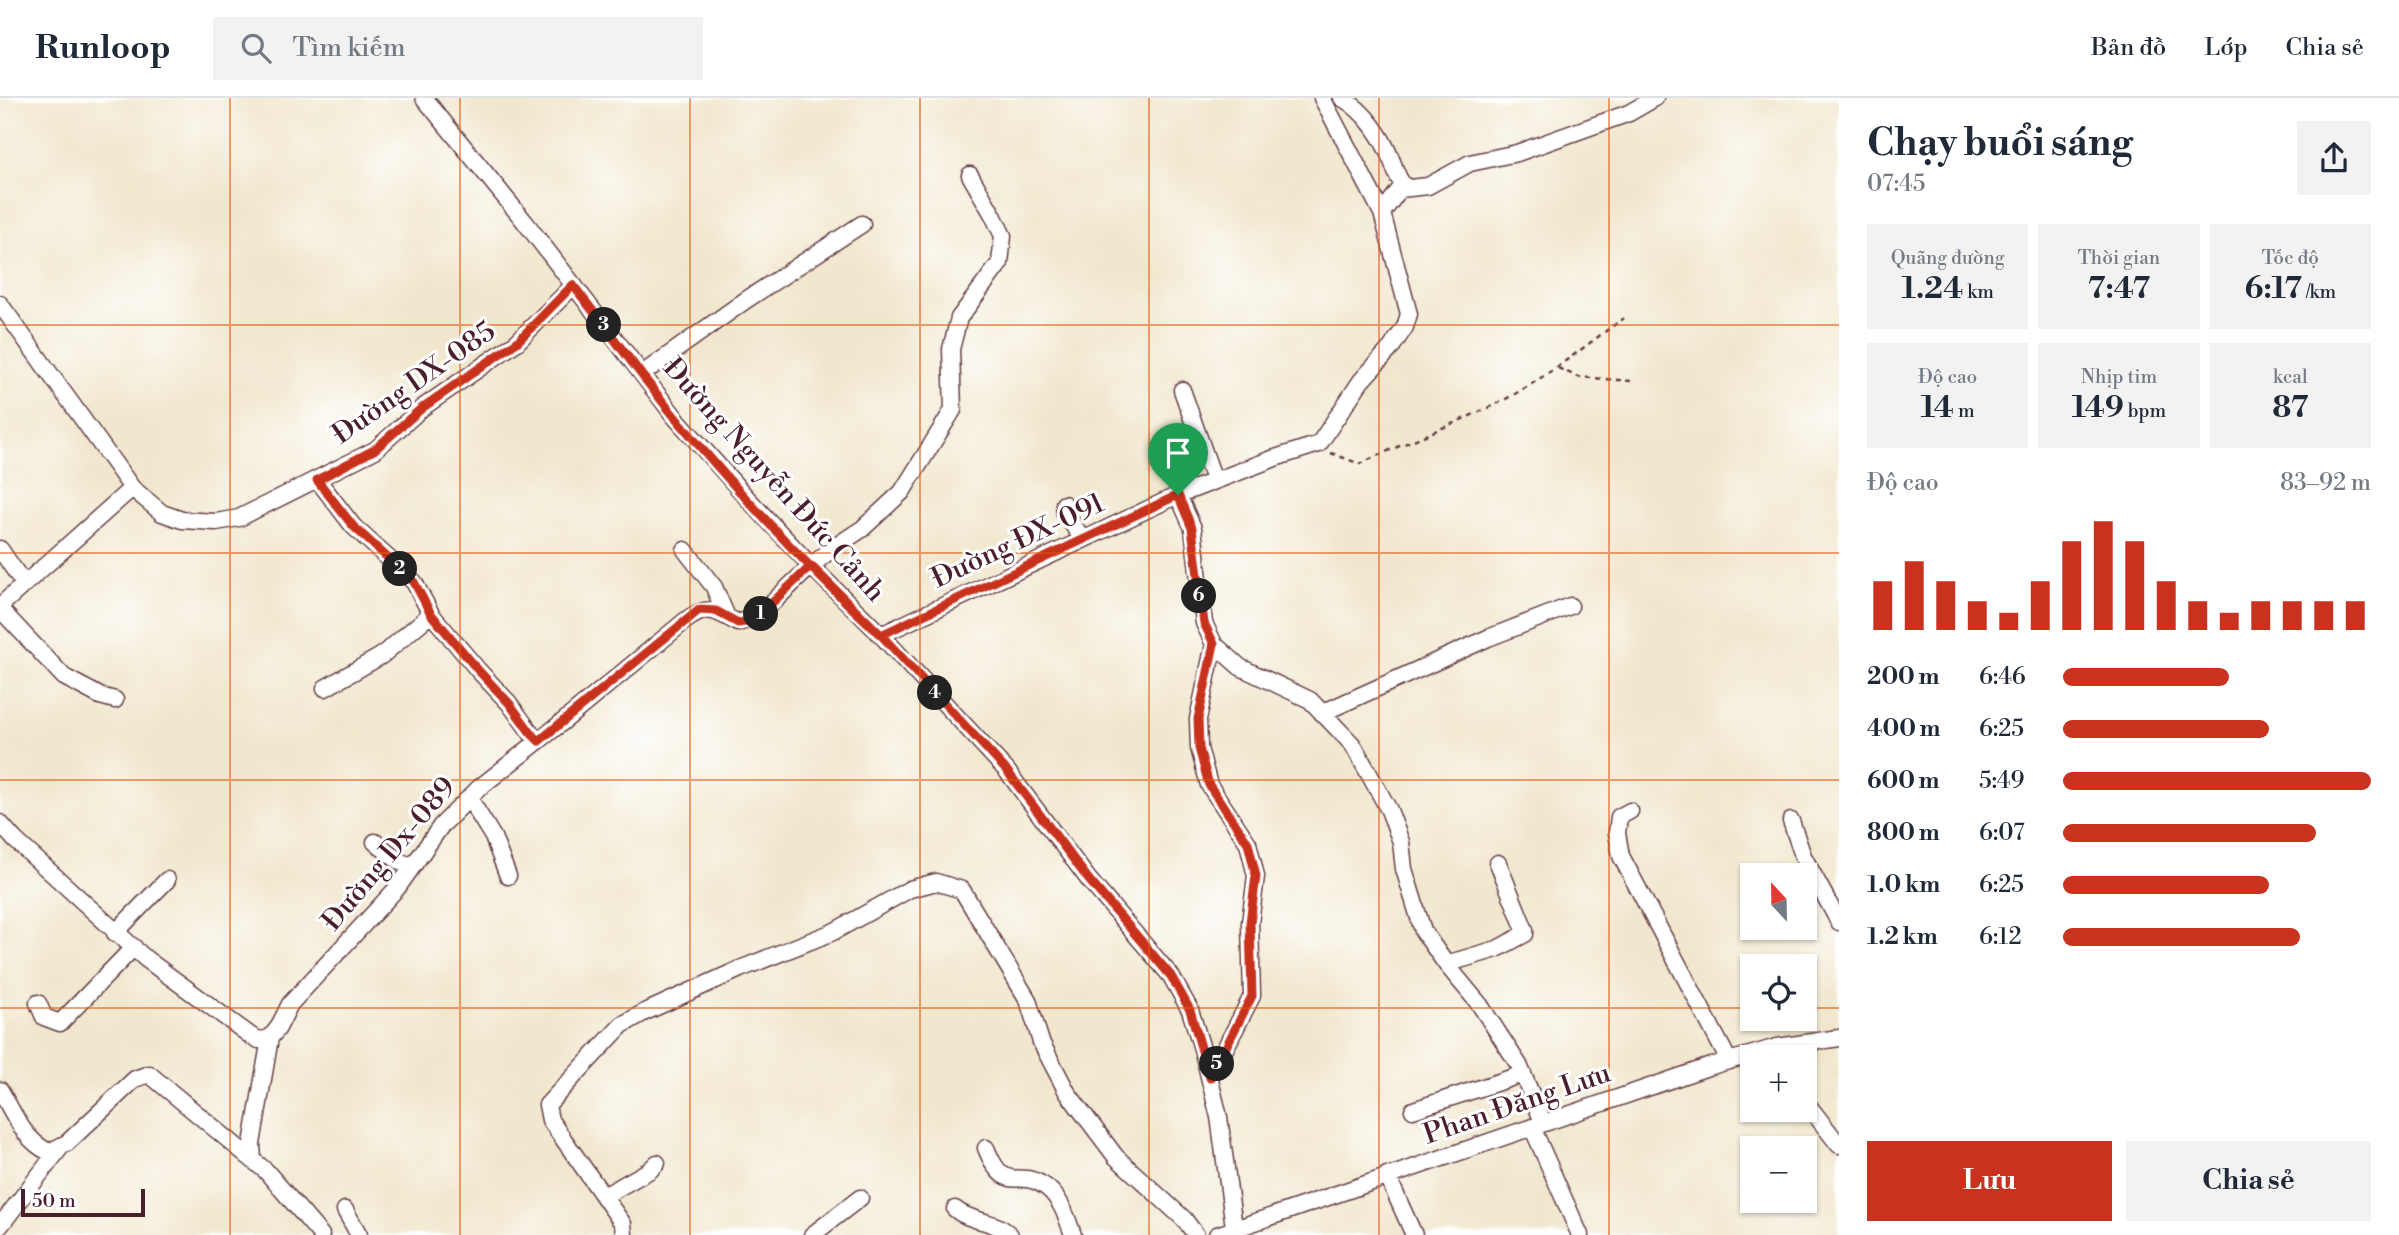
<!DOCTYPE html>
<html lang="vi">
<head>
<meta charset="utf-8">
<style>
	:root { --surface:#fff; --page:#f2f2f3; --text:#1f2937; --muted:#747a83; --line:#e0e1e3; --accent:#c8321e }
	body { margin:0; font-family:"Libre Bodoni",serif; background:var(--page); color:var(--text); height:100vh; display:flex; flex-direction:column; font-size:26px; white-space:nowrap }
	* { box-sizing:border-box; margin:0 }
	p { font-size:23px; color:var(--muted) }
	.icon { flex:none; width:38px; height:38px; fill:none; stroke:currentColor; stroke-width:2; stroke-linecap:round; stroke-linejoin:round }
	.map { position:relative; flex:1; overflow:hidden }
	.sheet { display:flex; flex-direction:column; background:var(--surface); width:560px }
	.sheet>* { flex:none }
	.needle { width:46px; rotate:338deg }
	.tools { position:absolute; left:1740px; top:765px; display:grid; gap:14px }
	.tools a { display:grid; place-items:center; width:77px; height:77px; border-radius:0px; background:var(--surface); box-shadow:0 2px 5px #0004; font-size:35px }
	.scale { position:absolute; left:21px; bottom:18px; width:124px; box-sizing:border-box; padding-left:7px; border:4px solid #4a1f2b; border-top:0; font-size:19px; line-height:24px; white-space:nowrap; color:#4a1f2b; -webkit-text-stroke:5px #fff; paint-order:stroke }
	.pin { position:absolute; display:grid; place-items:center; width:60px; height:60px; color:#fff; margin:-72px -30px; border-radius:50% 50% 50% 0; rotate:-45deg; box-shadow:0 0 7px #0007 }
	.pin .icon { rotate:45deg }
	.km { position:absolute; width:35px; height:35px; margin:-18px; border-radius:50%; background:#222; color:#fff; font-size:19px; line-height:35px; text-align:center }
	.round { display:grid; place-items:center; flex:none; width:74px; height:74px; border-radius:0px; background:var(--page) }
	.summary { display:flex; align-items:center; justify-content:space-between; height:119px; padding:0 28px }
	h1 { font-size:38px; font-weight:700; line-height:52px }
	.stats { display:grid; grid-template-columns:repeat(3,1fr); gap:10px; height:119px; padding:7px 28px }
	.stats div { display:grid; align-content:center; border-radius:0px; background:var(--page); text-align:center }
	.stats b { font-size:30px; font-weight:700 }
	.stats small { font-size:19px; font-weight:400 }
	.stats p { font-size:19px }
	.chart { height:196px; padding:14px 28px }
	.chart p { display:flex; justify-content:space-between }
	.chart svg { width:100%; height:126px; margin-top:7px; stroke:var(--accent); stroke-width:6 }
	.cta { display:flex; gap:14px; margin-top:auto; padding:14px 28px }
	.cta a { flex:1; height:80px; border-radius:0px; background:var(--accent); color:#fff; font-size:28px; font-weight:700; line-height:80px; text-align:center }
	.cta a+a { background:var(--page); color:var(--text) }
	ul { padding:0 28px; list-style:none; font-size:23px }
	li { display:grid; grid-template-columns:112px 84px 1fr; align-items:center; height:52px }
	li i { height:18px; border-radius:9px; background:var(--accent) }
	header { display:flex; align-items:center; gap:42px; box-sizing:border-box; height:98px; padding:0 35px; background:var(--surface); border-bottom:2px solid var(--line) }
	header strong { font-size:33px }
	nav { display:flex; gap:38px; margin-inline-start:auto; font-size:24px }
	.search { width:490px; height:63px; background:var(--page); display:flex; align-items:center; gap:18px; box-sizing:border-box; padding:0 24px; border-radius:0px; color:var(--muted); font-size:26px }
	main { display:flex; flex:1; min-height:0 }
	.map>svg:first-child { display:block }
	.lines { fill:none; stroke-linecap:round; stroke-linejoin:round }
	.minor-casing { stroke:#633d43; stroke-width:19 }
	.path { stroke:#633d43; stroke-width:2.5; stroke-dasharray:5 5; stroke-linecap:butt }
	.minor { stroke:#fff; stroke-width:16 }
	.route-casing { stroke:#fff; stroke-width:14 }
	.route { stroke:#c8321e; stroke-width:9 }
	.grid { fill:none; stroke:#e0560e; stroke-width:2; stroke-opacity:0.55 }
	.labels { text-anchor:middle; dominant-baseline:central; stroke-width:6; stroke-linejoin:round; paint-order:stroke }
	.street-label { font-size:28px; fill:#4a1f2b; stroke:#fff }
</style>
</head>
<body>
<header>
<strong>Runloop</strong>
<div class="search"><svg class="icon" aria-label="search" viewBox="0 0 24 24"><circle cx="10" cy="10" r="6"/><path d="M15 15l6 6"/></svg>Tìm kiếm</div>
<nav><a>Bản đồ</a><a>Lớp</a><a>Chia sẻ</a></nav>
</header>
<main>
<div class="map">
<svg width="1839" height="1137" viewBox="0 0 1839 1137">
	<rect width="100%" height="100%" fill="#fff"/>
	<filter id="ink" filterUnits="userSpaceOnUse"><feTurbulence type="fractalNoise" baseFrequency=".0143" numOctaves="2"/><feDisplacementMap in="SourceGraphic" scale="14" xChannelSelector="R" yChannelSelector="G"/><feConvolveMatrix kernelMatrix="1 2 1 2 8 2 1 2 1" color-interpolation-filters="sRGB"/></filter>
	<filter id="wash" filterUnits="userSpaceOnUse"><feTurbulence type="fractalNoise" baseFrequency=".00686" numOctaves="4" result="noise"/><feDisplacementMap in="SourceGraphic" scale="28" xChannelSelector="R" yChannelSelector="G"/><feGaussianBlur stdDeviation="1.57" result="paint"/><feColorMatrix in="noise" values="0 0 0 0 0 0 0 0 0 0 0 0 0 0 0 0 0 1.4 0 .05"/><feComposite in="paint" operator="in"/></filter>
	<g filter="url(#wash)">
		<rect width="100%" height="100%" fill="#f1e7ce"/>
	</g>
	<g filter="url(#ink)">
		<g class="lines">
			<g class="minor-casing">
				<path id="minor" d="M424,0L525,124L675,319L748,401L811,468L881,537L1007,673L1089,782L1171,878L1190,912L1203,954L1219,1019L1234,1129
					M1342,0C1364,12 1382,38 1391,61C1396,72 1397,82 1407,90
					M1382,115L1400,91L1428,88L1470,65L1517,55L1629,15L1655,0
					M0,206L132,390L162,415L182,422L216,424L239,420L375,352L422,310L517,244L574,187
					M642,276L746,202L862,126
					M1182,292L1214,382
					M317,381L353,428L414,484L431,516L478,572L509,605L531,635L539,643
					M1178,397L1193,430L1204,525L1214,546L1240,569L1310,602L1353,647L1389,712L1401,744L1404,771L1423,833L1446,866L1480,907L1519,967L1543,1024
					M1064,406L1065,416L1083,441
					M0,451L24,486
					M685,452L714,489L727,519
					M0,508L132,390
					M0,511L64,579L100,598L115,602
					M881,537L1178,397L1275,360L1319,346L1361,283L1391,250L1405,229L1409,216L1382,115L1322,0
					M325,590L381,558L431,516
					M1322,615L1488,540L1570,508
					M469,700L493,739L508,778
					M1630,713L1619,719L1617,735L1621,758L1729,963
					M1791,723L1803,758L1839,824
					M0,725L15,742L146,861L251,938L259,942L270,940
					M375,744L400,764L413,768
					M115,835L167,782
					M1446,866L1497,851L1525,836V832L1498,765
					M38,905L44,919L60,925L134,849
					M1210,980L1252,898L1250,825L1256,778L1248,745L1209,687L1199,650L1198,621L1214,546
					M0,992C13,1014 24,1043 49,1054L67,1045L135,981L149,976L266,1073L321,1137
					M1804,1002L1839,1047
					M1413,1012L1523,976
					M1532,1029L1580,1137
					M986,1050C1006,1100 1017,1068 1046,1089C1061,1100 1067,1120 1073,1137
					M253,1062L252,1046L270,940L278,930L290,906L398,789L441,728L479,690L565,622L685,523C708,506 714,512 738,525L758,518L811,468L833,450L862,431L902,394L953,312L951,251L959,220L1000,165L1003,138L993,117L970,77
					M1387,1077L1414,1137
					M604,1098L650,1072L657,1065
					M955,1111C971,1125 994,1121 1010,1137
					M345,1112L359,1137
					M0,1128L60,1050
					M624,1137L623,1126L550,1022L547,1007L622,927L643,915L740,871L833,834L910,791L936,784L962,792L1028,902L1041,944L1067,994L1116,1059L1184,1121L1196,1137
					M812,1137L860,1100
					M1217,1137L1708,969L1777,949L1839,940"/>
			</g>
			<path class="path" d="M1558,270L1578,279L1631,283
				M1331,355L1360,366C1405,344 1453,327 1498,305C1544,282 1583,249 1624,220"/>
			<use href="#minor" class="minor"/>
		</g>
	</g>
	<g class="lines" filter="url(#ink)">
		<g class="route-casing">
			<path id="route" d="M1178,397L881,537L811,468L758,518L745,524L738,525L716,513L699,512L539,643L531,635L509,605L478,572L431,516L414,484L353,428L317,382L374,352L422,310L517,244L573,187C607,231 640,276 675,319C737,393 809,471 881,537L1007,673L1089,782L1171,878L1190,912L1210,980L1252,898L1250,825L1256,778L1248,745L1209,687L1199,650L1198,621L1214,546L1204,525L1192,430L1178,397"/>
		</g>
		<use href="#route" class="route"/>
	</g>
	<path class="grid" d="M230,0V1137M460,0V1137M690,0V1137M920,0V1137M1149,0V1137M1379,0V1137M1609,0V1137M0,227H1839M0,455H1839M0,682H1839M0,910H1752M1804,910H1839"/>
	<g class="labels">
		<g class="street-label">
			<text transform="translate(414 285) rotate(-35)">Đường DX-085</text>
			<text transform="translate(774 382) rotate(48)">Đường Nguyễn Đức Cảnh</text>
			<text transform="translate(1018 443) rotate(-25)">Đường ĐX-091</text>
			<text transform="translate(389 756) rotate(-50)">Đường Dx-089</text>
			<text transform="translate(1517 1006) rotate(-19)">Phan Đăng Lưu</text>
		</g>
	</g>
</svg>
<div class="tools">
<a><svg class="needle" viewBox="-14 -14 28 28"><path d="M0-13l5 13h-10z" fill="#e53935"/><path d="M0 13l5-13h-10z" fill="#747a83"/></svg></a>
<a><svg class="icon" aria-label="locate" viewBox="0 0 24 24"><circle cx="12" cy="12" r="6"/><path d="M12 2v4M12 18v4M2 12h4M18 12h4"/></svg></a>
<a>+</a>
<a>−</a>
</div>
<div class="scale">50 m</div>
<div class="pin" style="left:1178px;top:397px;background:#1e9e55"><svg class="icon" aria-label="arrive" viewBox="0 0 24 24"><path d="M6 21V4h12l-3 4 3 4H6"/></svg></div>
<b class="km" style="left:761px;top:516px">1</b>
<b class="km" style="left:400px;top:471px">2</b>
<b class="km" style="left:604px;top:227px">3</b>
<b class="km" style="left:935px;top:595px">4</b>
<b class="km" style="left:1217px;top:966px">5</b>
<b class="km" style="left:1199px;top:498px">6</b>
</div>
<section class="sheet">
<div class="summary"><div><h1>Chạy buổi sáng</h1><p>07:45</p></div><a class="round"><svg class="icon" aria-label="share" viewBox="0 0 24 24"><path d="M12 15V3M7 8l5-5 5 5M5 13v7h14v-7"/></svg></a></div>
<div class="stats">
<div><p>Quãng đường</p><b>1.24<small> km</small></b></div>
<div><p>Thời gian</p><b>7:47</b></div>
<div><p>Tốc độ</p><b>6:17<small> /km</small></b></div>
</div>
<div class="stats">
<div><p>Độ cao</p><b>14<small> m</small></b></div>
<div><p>Nhịp tim</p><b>149<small> bpm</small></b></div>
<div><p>kcal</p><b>87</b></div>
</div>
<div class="chart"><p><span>Độ cao</span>83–92 m</p>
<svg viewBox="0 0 160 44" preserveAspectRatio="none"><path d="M5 44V27M15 44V20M25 44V27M35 44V34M45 44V38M55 44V27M65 44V13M75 44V6M85 44V13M95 44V27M105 44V34M115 44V38M125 44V34M135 44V34M145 44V34M155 44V34"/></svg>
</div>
<ul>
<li><b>200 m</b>6:46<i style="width:54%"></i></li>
<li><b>400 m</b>6:25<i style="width:67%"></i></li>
<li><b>600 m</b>5:49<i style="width:100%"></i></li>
<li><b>800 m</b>6:07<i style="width:82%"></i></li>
<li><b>1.0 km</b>6:25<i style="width:67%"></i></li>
<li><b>1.2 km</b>6:12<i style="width:77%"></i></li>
</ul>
<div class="cta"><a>Lưu</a><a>Chia sẻ</a></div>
</section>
</main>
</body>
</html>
